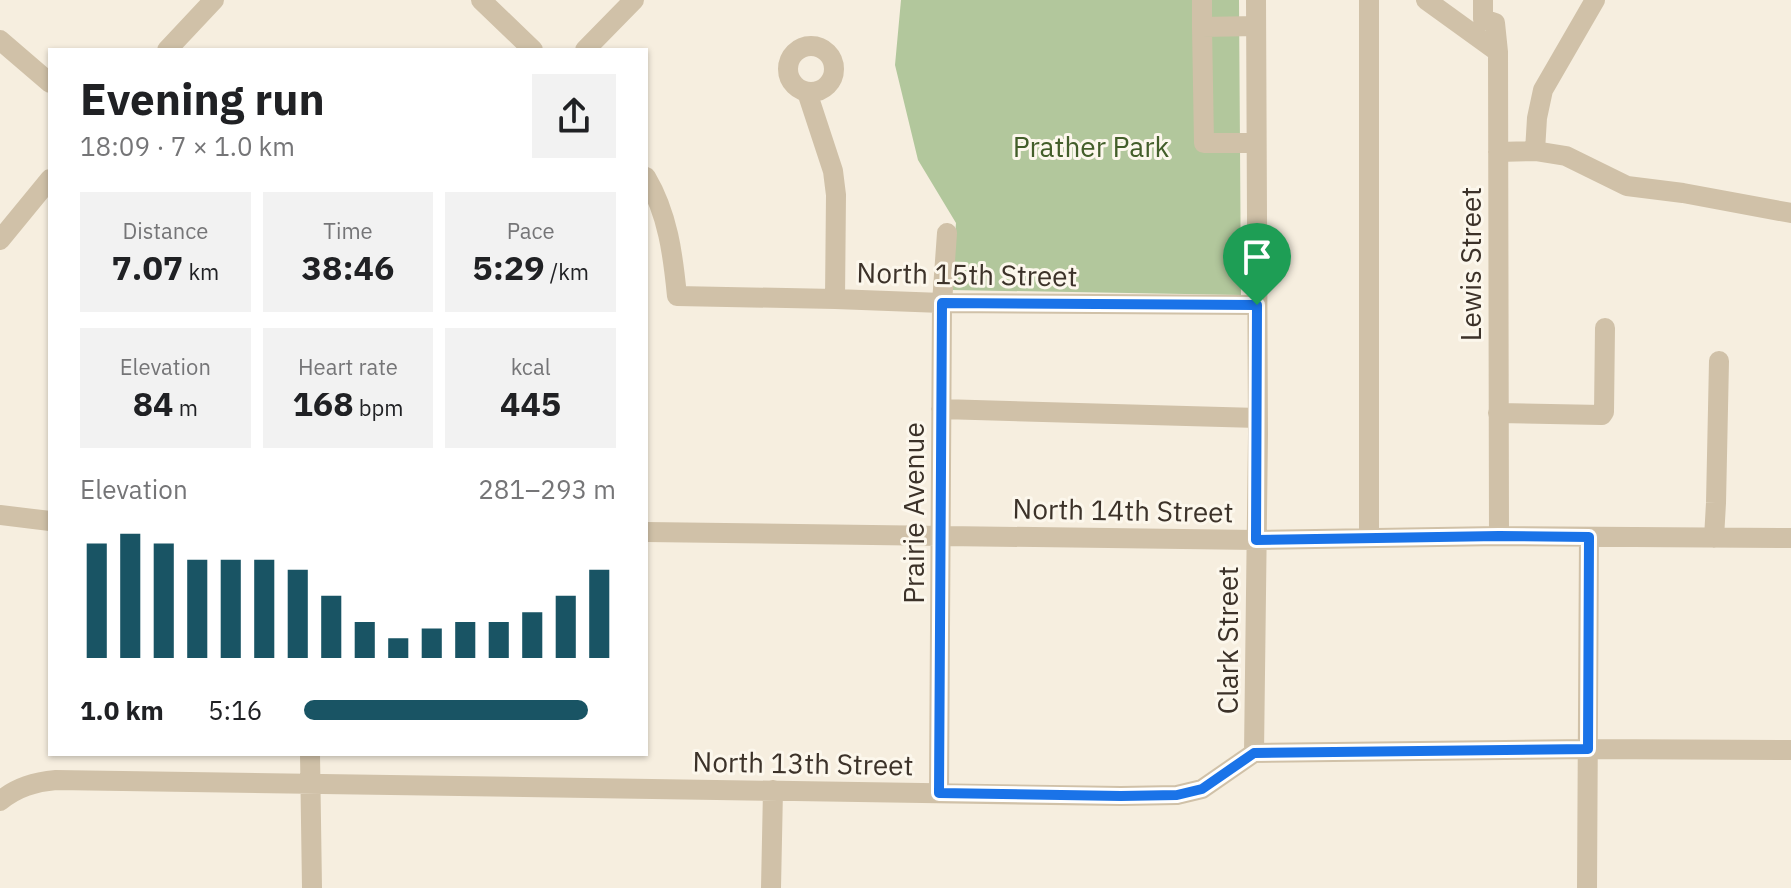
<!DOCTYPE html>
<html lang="en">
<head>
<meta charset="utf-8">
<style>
	:root { --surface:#fff; --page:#f2f2f2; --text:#202124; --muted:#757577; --accent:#195464 }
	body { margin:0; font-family:"IBM Plex Sans",sans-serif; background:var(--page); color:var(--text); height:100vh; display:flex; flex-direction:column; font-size:30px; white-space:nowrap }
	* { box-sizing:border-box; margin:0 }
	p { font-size:26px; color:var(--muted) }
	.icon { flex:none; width:44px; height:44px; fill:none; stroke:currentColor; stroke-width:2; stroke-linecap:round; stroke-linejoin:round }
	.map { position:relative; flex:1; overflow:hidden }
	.details { position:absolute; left:48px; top:48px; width:600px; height:708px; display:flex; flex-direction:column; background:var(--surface); border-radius:0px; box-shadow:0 2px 6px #0004 }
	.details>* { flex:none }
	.pin { position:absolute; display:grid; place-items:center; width:68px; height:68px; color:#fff; margin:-82px -34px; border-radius:50% 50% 50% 0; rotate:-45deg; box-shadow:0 0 8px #0007 }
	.pin .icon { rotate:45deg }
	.round { display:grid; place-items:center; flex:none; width:84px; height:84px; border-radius:0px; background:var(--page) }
	.summary { display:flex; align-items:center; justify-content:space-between; height:136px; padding:0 32px }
	h1 { font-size:44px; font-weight:700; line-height:60px }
	.figures { display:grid; grid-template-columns:repeat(3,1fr); gap:12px; height:136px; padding:8px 32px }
	.figures div { display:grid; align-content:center; border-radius:0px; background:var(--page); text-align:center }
	.figures b { font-size:34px; font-weight:700 }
	.figures small { font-size:22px; font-weight:400 }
	.figures p { font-size:22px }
	.chart { height:224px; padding:16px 32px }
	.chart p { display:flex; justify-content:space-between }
	.chart svg { width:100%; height:144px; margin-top:8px; stroke:var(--accent); stroke-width:6 }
	ul { padding:0 32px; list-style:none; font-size:26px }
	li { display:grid; grid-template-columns:128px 96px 1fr; align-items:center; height:60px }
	li i { height:20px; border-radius:10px; background:var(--accent) }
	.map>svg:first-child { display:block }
	.green { fill:#b2c79c }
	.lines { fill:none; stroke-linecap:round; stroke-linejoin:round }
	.minor { stroke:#d0c1a8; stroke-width:20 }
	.route-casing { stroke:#fff; stroke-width:16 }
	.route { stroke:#1a73e8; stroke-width:10 }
	.labels { text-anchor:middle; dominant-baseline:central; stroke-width:6; stroke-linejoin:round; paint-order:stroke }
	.park-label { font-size:28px; fill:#435e2a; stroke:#fcf7ec }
	.street-label { font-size:28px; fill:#3c3229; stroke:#fcf7ec }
</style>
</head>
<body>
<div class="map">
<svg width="1791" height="888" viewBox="0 0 1791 888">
	<rect width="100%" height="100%" fill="#f6eedf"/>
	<path class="green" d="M901,0H1239L1241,295L951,290L956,223L918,160L895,65Z"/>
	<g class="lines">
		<path class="minor" d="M481,0L533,50
			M1202,0V27
			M1426,0L1498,52
			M1483,0V19L1495,23L1498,52L1499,536
			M1256,26L1202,27L1204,143H1256
			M0,40L50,83
			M788 69a23 23 0 1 1 46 0a23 23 0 1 1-46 0Z
			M167,50L214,0
			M585,50L634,0
			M807,92L833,171L836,195L835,299
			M1535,151L1537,118L1543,90L1595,0
			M1498,152L1535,151L1566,156L1627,186L1683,193L1791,213
			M646,177C668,214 673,255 677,296L835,299L942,303L1257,305
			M0,240L50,179
			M941,409L1258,418
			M1498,413L1602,415L1604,412L1605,328
			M0,515L50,521
			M646,532L1256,540L1499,536L1791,538
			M1369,538V0
			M1714,538L1716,503L1719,361
			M1254,753L1258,434L1256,0
			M310,754L312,888
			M939,793L942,303L947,233
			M0,801C17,787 35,782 56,780L1121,796L1177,795L1202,789L1254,753L1588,749L1791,750
			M771,888L773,790
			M1587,888L1589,537"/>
	</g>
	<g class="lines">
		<g class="route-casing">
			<path id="route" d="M942,303L1257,305L1256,540L1499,536L1589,537L1588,749L1254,753L1202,789L1177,795L1121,796L939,793Z"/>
		</g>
		<use href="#route" class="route"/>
	</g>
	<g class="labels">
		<g class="park-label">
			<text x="1091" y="146">Prather Park</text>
		</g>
		<g class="street-label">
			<text transform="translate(1470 264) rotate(-90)">Lewis Street</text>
			<text transform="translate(967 274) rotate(1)">North 15th Street</text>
			<text transform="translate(1123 510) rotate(1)">North 14th Street</text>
			<text transform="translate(913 513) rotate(-90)">Prairie Avenue</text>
			<text transform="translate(1227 640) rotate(-90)">Clark Street</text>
			<text transform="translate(803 763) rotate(1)">North 13th Street</text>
		</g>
	</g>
</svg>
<div class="pin" style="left:1257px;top:305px;background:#1e9e55"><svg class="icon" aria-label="arrive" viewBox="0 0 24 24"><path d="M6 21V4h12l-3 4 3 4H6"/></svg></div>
<section class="details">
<div class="summary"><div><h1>Evening run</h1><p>18:09 · 7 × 1.0 km</p></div><a class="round"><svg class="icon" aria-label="share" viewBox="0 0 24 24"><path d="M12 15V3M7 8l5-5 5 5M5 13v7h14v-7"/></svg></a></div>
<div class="figures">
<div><p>Distance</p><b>7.07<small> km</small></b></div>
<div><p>Time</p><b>38:46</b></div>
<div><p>Pace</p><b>5:29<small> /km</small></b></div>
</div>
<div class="figures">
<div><p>Elevation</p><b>84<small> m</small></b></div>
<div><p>Heart rate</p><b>168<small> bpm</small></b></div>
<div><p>kcal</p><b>445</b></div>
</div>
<div class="chart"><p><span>Elevation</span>281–293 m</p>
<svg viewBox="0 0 160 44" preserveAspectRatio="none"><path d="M5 44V9M15 44V6M25 44V9M35 44V14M45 44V14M55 44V14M65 44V17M75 44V25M85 44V33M95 44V38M105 44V35M115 44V33M125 44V33M135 44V30M145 44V25M155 44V17"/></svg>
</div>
<ul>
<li><b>1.0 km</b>5:16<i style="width:91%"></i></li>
</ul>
</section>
</div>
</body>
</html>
